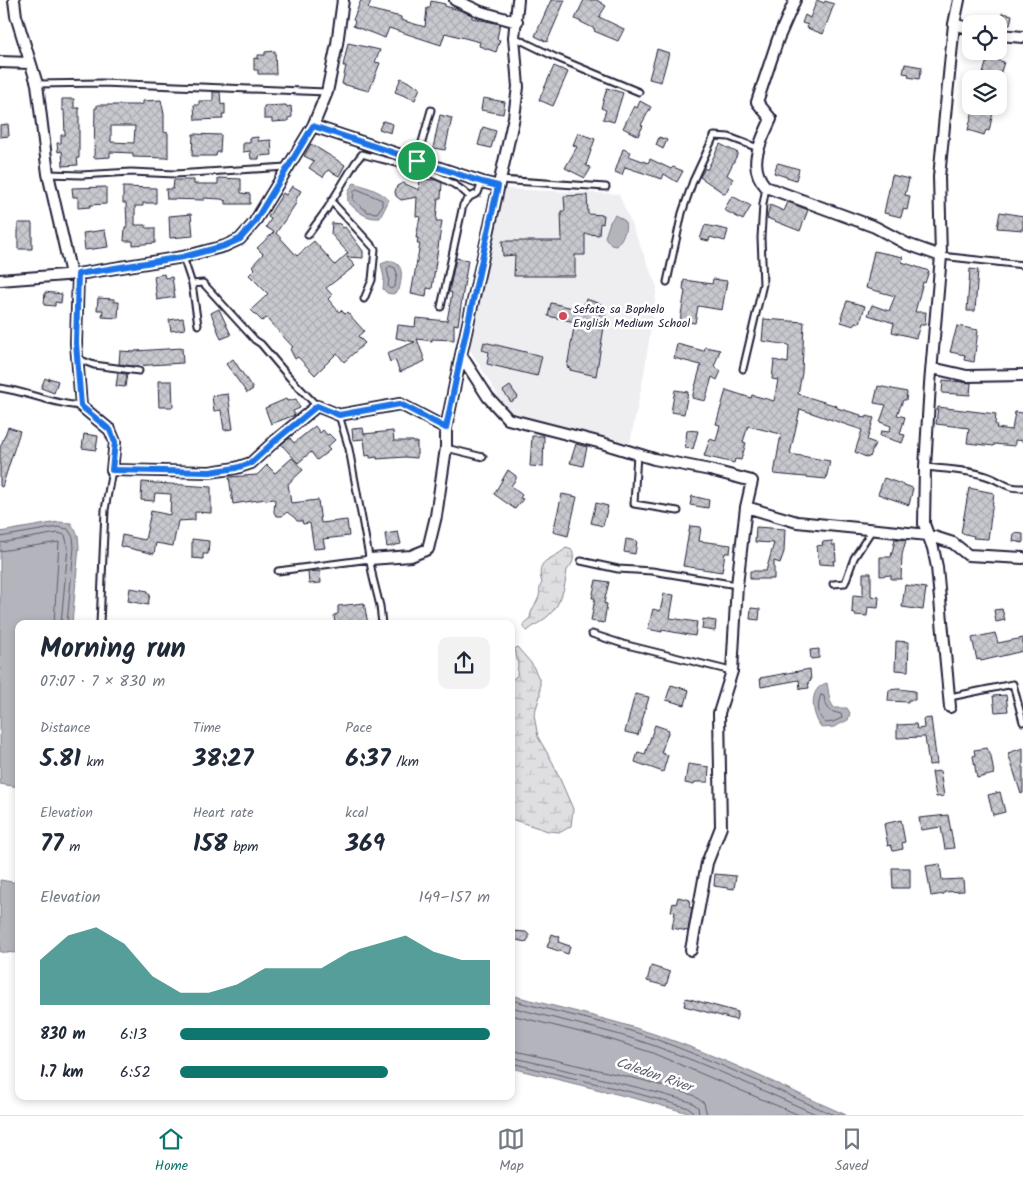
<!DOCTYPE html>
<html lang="en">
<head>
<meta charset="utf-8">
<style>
	:root { --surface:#fff; --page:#f2f2f3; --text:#1f2937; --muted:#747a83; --line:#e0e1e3; --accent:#0f766e }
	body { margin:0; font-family:Kalam,sans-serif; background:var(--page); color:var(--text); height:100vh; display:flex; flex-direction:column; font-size:19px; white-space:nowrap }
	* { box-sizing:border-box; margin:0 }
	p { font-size:16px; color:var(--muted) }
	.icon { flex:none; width:28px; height:28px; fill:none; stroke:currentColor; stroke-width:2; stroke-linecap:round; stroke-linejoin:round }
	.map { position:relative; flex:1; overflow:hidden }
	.drawer { position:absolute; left:15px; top:620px; width:500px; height:480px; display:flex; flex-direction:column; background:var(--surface); border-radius:10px; box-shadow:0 2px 8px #0003 }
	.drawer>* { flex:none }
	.buttons { position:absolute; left:962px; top:15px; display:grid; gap:10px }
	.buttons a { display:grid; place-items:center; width:45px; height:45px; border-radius:10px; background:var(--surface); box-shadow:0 2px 8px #0003; font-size:25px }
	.pin { position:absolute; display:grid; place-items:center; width:42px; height:42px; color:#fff; margin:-21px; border:2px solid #fff; border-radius:50%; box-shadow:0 1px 5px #0007 }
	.round { display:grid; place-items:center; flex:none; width:52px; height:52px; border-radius:10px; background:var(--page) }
	.headline { display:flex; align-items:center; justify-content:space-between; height:85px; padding:0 25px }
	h1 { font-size:28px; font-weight:600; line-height:38px }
	.stats { display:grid; grid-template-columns:repeat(3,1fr); gap:8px; height:85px; padding:5px 25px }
	.stats div { display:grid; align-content:center }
	.stats b { font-size:25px; font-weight:600 }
	.stats small { font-size:14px; font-weight:400 }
	.stats p { font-size:14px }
	.chart { height:140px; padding:10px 25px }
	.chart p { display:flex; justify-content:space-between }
	.chart svg { width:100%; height:90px; margin-top:5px; fill:var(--accent); opacity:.7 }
	ul { padding:0 25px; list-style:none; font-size:16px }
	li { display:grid; grid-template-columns:80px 60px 1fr; align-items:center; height:38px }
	li i { height:12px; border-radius:6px; background:var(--accent) }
	.tabs { display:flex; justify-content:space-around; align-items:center; height:70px; border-top:1px solid var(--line); background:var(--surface); font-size:14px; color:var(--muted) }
	.tabs a { display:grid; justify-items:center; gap:2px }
	.tabs .active { color:var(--accent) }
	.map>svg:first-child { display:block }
	.built { fill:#eeeef1 }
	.wetland { fill:url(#wetland-marsh); stroke:#80808e }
	.water { fill:#b4b4bc; stroke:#7a7a88 }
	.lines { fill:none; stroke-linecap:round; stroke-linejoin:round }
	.shore { stroke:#5c5c6f; stroke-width:1 }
	.building { fill:url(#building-cross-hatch); stroke:#22223b; fill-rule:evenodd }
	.service-casing { stroke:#22223b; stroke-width:9 }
	.minor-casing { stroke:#22223b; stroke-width:14 }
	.service { stroke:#fff; stroke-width:5 }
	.minor { stroke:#fff; stroke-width:10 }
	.route-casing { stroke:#fff; stroke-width:10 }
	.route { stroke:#1a73e8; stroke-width:6 }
	.poi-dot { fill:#d1495b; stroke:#fff; stroke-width:2 }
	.labels { text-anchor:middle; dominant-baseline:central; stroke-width:5; stroke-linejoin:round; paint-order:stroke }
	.poi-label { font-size:12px; fill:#22223b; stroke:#fff; text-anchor:start }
	.water-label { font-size:14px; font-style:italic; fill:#5c5c6f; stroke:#fff }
</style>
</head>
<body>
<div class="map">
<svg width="1023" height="1115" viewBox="0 0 1023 1115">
	<defs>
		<pattern id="wetland-marsh" width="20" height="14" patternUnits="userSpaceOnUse" patternTransform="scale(1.25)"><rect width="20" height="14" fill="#dfdfe2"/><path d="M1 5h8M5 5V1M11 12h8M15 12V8" fill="none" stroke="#bfbfc3"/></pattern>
		<pattern id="building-cross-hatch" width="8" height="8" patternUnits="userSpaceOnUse" patternTransform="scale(1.25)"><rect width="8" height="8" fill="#c8c8cf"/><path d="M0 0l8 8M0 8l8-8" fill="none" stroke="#acacb3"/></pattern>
	</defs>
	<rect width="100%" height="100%" fill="#fff"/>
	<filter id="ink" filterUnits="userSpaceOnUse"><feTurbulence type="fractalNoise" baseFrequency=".02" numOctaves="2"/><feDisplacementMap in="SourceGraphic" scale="10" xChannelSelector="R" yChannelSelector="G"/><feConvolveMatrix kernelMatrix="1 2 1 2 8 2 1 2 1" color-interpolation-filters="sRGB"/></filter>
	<g filter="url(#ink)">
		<path class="built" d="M503,189L619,194L657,287L644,374L630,443L510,415L467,345Z"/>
		<path class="wetland" d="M566,548L572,550C575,559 573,563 567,570C565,588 561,605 547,617C541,622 533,626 527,631L524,629V623L530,618C531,609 535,606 538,599C541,593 538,588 542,583C535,557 551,562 566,548Z
			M517,647L532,664L540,681V696L534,715L538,737L553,763L573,809L571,826L561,832L548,831L511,819V680L517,676L518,664L515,649Z"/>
		<path class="water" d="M354,183C364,186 383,192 389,200L380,218C366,219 358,212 348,202C347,195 349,188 354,183Z
			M615,215L625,221C627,232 623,237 616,246L611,245L605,237L610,222Z
			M389,261C405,263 402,277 399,290L393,294L387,293L383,289L384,278L381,264Z
			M58,522L71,523L78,535L79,547L72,624H19V787L0,784V532Z
			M827,683L830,701L834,708H847L850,713L848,720L834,727L822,728C812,716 807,688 827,683Z
			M0,880L19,883V953L0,952Z
			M511,995C559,1008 607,1018 654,1034C720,1056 783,1087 846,1115H696L637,1099L511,1068Z"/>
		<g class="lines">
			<path class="shore" d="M357,189L382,200V206L377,213L368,212L353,200L354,191Z
				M390,266L395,268L397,273L395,286L391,289L388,287L389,278L387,269Z
				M0,537L58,527L68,529L73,537L74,547L67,624
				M0,543L58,533L65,535L68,547L61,624
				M0,551L59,542L54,624
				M821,695L824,696L825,703L830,711L841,714L842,718L833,722L826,723C817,717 817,704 821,695Z
				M511,1000C559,1013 608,1022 655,1039C716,1061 774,1089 834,1115
				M511,1007C558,1020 606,1029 652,1045C709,1065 763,1091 818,1115
				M511,1015L612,1040L650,1052L799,1115
				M511,1050L642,1080L693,1095L704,1103L707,1115
				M511,1057L640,1088L691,1102L698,1107L699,1115
				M511,1063L639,1094L689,1108L692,1110L693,1115"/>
		</g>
		<path class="building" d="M361,0H371L368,9L401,17V20L425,27L427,8H430L431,1L445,4V6L459,10L472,15V18L500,24L497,39L500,40L496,52L479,46L480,42L445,33L441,45L389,28L385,38L353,26L355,21L353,20Z
			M551,0H565L547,42L535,36Z
			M584,0H597L606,6L599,17L624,29L618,41L594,31L595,29L575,19Z
			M817,0L824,3L825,1L834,4L823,34L807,28L808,25L802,23L805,15L810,18Z
			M1002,13L1012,15L1010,25L1001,24Z
			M348,43L380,50L375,62L380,63L369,91L342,84L346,66H343Z
			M657,49L669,53L661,82L649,79Z
			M275,51L276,74H258V70H254V58L258,59V55H265V52Z
			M989,58L1004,62L999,78L983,74L986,63H988Z
			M905,64L922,67L919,79L908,77L909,74L903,73Z
			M554,66L568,72L553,106L539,100Z
			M401,78L420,88L415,100L395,92Z
			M607,88L623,93L614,122L603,119L606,110L601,108Z
			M213,92H220L221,105L225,104V114H222L223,119L195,120L194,105H199V101H213Z
			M483,98L505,102L503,114L481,110Z
			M62,99H74V108H79V158H77L78,165L63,166L62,151L58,152L57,143H61V135H65L64,110H62Z
			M161,100L164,114V132L168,133V158L133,157V153L110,152V157L94,158L95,108H97V105H137L143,104V101ZM111,126H135L134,143L111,142Z
			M640,101L651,107L641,125L643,126L638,136L623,128L634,106L637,108Z
			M286,105L287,107L291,106L292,117L288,118V121L272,122V119H264V106Z
			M974,106H993L994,108L989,131L986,130L984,135L968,130Z
			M440,115L452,118L445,150L433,148Z
			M383,121L393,124L391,133L379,129Z
			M8,124L9,136L0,137V125Z
			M483,127L496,131L491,148L478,145Z
			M578,133L595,139L586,165L591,168L585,178L565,168L577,147L573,145Z
			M193,134L221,135L220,152H217L216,156H192Z
			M258,137V141L271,140L272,155L259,156V159H251L250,151L243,152V143H250V138Z
			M659,137L667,140L663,149L656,145Z
			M311,144L345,165L339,176L328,170L323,177L309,168L314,161L304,156Z
			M720,144L738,153L727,175L733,179L725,194L700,177L705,168L707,170Z
			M623,149L631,152L629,156L648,163L650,159L671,169L673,167L683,171L677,182L664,174L662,179L625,167L622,175L615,172Z
			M778,163L799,169L796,180L774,173L777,164Z
			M892,175L909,179L905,195L910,196L907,210L903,209L901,217L884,213Z
			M218,178L241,179V193L250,194V204H226V201L221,199L204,198V200L167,199L166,189H173L174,180H194V184H218Z
			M420,179L436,180L442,183L441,198H438L436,221H442L436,261L432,289L427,288L426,297L411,294L420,244H417L418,238H416L420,217L416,216L417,197L401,200L396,196L395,192L397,186L403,183L419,190Z
			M292,186L301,191L295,201L297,202L276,233L297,256L314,241L335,265L348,253L331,234L332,223L340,224L343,228L345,227L363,251V258L347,257L355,266L326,288L332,295L328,299L339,312L341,310L345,314L347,312L364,331L358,336L365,343L344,362L337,353L315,375L298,357L295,359L290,349L293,347L266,318L262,321L251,310L268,294L249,275L255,269L252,266L263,254L257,248L274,232L266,227L271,219L268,217L283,193L286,195Z
			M106,187V204L90,205V207L78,208V197H73L72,188Z
			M123,187L156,188V203H143V206H135V225H146V228H155V243L133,245V241H124L125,227H127L126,203H123Z
			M587,195L588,214L604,215L603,224L600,223L599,235L585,234V255H575V276H514L515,255L503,256L502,241H562L561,211H565L564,196Z
			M732,196L751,206L743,220L724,210Z
			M788,202L808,210L800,231L767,218L770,205L784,211Z
			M1000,212L1023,216V230L997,228Z
			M191,214L193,236L170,238L169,216Z
			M18,223H32V249H18Z
			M705,225L728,230L725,241L710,237L709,241L700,239Z
			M105,230L108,247L85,250L83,233Z
			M874,251L903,257L902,262L929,271L925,283L923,282L915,312H926L925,325H920L916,338L892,332L894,323L868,315L872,305L889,311L895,296L866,288Z
			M456,258L468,260L458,325L454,324V340L432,339V341L417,339L425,361L400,372L395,360L390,362L387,353L415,342L396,338L398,325L415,327L416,318L447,321L452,293L449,292Z
			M970,269L978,270L975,311H967Z
			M164,274L165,278L172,277L175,297L157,300L154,276Z
			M713,279L727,281L722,310L698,306L695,323L680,321L685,291L683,290L684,280L712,284Z
			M45,292L62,294L61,303L55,302V306L44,305Z
			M98,298L114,299V302H119L118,318L102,317L103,310H97Z
			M586,299L601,304L598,314L606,315L596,376L570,370V368L567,367L575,322L548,316L551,303L582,310Z
			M847,301L865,306L860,323L855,322L854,326L841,322L842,317H841Z
			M219,309L231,335L221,339L211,313Z
			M183,318L185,329L171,331L169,320Z
			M764,319L804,322L802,373L798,394L837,406V408L861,415L860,417L866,418L867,416L874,418L867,440L875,443L870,457L869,456L868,458L855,452L862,430L800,409L790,454L830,461L826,479L774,474L781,434L748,426L743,442L746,443L741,460L735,459L734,463L704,456L710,439L716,441L720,425L716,424L726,390L751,398L752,395L774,401L778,380L772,379L774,360L788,363L789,345L762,341Z
			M957,326L978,330L974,362L964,360L965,355L950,352Z
			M484,342L542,356L537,376L487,364L489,352L482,350Z
			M677,344L704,351L705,347L720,350L714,367L721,371L717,380L712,377L705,401L692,398L701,365L674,358Z
			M182,348L183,363L133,366L119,364L120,351L135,352V351Z
			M233,359L253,389L247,393L226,364Z
			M118,373L127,374L125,387L116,386Z
			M45,378L49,380V378L58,381L54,393L41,388Z
			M943,380L971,383L970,395L942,393Z
			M158,381H172L173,407H159Z
			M510,386L518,397L511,402L503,391Z
			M878,386L907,392L906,400H903L897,415L905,417L900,434L905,435L902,443L880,436L881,431L889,432L891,426L880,422L886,405L874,403Z
			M675,390L688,392L684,414L671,412Z
			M228,394L233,429L224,430L221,410L214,411L212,396Z
			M286,399L287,401L296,399L300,408L293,411L295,415L271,424L265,408Z
			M938,407L996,414L995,424L997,425L996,428L1012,430L1015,412L1023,413V441L1015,440V446L994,444V446L967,443L969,428L936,424Z
			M315,426L320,433L323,430L327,435L329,434L335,440L327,447L330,450L317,460L311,452L298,463L281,444L290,438L294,443Z
			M8,427L20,431L2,487L0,486V448Z
			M363,428L364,434L393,431L394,441H413V442H417V458L405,457L377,459V457L370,458V455L366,456L364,439L353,440L352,429Z
			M687,430L698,431L693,449L685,448Z
			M84,434L98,436L96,450L82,448Z
			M532,436H544L543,467L530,466Z
			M576,444L587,447L583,466L570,463Z
			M292,458L303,470L288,484L291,503L318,500L321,523L347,520L349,536L323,539L325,548L314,549L310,523L303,524L302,521H297L295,518L287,512L282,516H276L274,512L275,499L265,500V499L233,504L229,477L257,475L267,465L275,473Z
			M508,470L516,476V479L511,486L522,495L520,498L523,499L515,509L494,494Z
			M884,478L913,488L909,505L878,494Z
			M142,482L211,487V513L195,512V520L178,521L173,546L156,543L154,554L120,546L122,535L145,540L151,511L170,515L171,494L155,493L154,501L141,500Z
			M969,488L994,493L988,539L973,538L974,536L961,533Z
			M562,494L577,497L568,536L553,532Z
			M692,496L709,500L708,508L690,505Z
			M596,503L608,506L603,526L591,523Z
			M690,526L701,527L699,541L731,545L730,553H725L722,572L683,566Z
			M756,527L785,529L784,552L780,563L774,561V579H750V571H766L774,543L755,542Z
			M398,532L401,544L387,547L385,534Z
			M1014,533L1023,534V543L1013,541Z
			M192,539L209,541L208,554H203V559L192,558Z
			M626,539L637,541L635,554L624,552Z
			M895,539L906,540L902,555L901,579H891V575L880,576V557H891Z
			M832,541V545H835L836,561H833L834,565L819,564L817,546L823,545L822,542Z
			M320,571L321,583L309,584L308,572Z
			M863,573H871V596L879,597L878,608L868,607L867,616L855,615V613L852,612L853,595L863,596Z
			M596,580L609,582L604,603L607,604L604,623L591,621L595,598H592Z
			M905,585L926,588L923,610L902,607Z
			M130,588L148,591V594H150L148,605L128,601Z
			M664,594L674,595L670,618L697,622L695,636L662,630V632L648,629L653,609L660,611Z
			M364,603L368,624H335L334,615L338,614V606Z
			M751,608L760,609L759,620L750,619Z
			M1002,609L1005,620L996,622L994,610Z
			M703,619L716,621L715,631L702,629Z
			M995,633L998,643L1023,638V651L981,661L980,659L977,660L972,638Z
			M896,641L909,642L908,671L895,670Z
			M819,649V658L811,659L810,650Z
			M810,669L811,681L808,682L809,688L800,689L799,680L761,687L760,678Z
			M671,685L689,690L685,705L666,700Z
			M898,689L915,691V700H908V702L888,701L889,690Z
			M635,694L649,697L638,735L625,732Z
			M1006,695L1008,711L995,712L993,696Z
			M931,718L937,764L929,765L925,737L897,738V725L916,724L917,729L924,728L923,719Z
			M655,725L669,730L661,753L668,755L663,772L635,762L638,752L645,754Z
			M987,748L991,756L994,774L977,778L973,756L975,755L974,750Z
			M1023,748V793L1021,794L1008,753Z
			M688,764L709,767L708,782H695L694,785L685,783Z
			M940,771L944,796L936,797L932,772Z
			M1000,792L1005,812L993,815L988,795Z
			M948,815L954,848L945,849L941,827L921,830L919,818Z
			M901,820L905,842L902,843L903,849L893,851L891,845L888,846L884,824Z
			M940,864L942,880L963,879L964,891L944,892V894L931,896L926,866Z
			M892,868H910V888H893Z
			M715,874L736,876L734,889L714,886Z
			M678,897L690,900L689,907L692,908L688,931L672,928L675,912L671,911L673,903L676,904Z
			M511,931L526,932L529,935V938L526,942L511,939Z
			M552,934L560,937L558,942L570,946L568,954L547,947Z
			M651,966L670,972L666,986L647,981Z
			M686,998L738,1012L736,1020L684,1006Z"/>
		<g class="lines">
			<g class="service-casing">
				<path id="service" d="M514,37L555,57L639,92
					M37,84L102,83L326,92
					M417,160L431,110
					M48,174L81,175L131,172L175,174L286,167
					M500,180L606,187
					M331,201L375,249L372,280L364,299
					M308,235L327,209L355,163L362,154C396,164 445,171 470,197
					M941,256L1023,265
					M183,257L192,284L198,325
					M667,282L682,213L693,181L714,136L729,137L758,148
					M192,284L203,283L255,340L261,344L289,377L317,406
					M441,307L463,205L470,197L478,193L482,182
					M78,359L94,365L139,371
					M743,369L763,284L761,238L763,204L766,187
					M0,388C28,392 53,404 81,406
					M339,415L349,449L373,578L380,606L382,624
					M446,448L483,457
					M637,454L634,504L678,511
					M925,467C944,469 972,470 989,477C1005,483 1004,488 1023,488
					M581,561L618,569L652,571L737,585
					M278,571L370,559
					M833,584L845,583L854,558L872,530
					M100,624L105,510L112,470
					M592,634L623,644L731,671
					M950,697L1013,684L1023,722"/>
			</g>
			<g class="minor-casing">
				<path id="minor" d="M14,0L16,16L37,84L48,174L71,274
					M455,0L481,12L517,22
					M795,0L778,39L757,102L771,119C761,141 746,166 766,187L875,227L907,244L941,256
					M954,24L971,29
					M999,35L1023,37
					M0,62L30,63
					M313,126L482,182L498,186
					M78,274L76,343L81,406L110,430L115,442L112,470L210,472L236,468L251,463L276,440L317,406L339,415L400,404L446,428
					M0,280L78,274L183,257L225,246L240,239L254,223L313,126L327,92L337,44L343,0
					M461,355L488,397L508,419L602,443L654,459L710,470L752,481L746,507L737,585L732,671L719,713L721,827L707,863L691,950
					M932,368L967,376L1023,375
					M746,507L797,522L928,535L953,543L968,555L1023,558
					M370,559L411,556L428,549L436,516L446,448V428L461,355L514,117L518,87L514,37L518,0
					M950,707L937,567L933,548L924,524L925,467L930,384L941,256L939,177L954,24L959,0"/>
			</g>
			<use href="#service" class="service"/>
			<use href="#minor" class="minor"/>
		</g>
	</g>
	<g class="lines" filter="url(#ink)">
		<g class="route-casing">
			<path id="route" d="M313,126L482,182L498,186L461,355L446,428L400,404L339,415L317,406L276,440L251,463L236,468L210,472L112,470L115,442L110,430L81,406L76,343L78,274L183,257L224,246L240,239L254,223Z"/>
		</g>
		<use href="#route" class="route"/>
	</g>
	<circle class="poi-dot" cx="563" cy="316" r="5"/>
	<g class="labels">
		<g class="poi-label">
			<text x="573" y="309">Sefate sa Bophelo<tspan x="573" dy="14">English Medium School</tspan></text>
		</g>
		<g class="water-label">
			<text transform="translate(654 1075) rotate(19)">Caledon River</text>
		</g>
	</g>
</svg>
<div class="buttons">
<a><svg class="icon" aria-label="locate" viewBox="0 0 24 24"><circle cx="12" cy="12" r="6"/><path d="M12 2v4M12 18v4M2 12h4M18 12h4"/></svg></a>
<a><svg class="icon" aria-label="layers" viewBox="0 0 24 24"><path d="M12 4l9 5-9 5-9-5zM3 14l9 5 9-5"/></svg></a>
</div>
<div class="pin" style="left:417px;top:161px;background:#1e9e55"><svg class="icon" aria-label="arrive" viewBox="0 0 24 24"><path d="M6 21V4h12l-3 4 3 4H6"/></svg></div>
<section class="drawer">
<div class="headline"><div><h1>Morning run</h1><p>07:07 · 7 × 830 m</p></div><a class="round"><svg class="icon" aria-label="share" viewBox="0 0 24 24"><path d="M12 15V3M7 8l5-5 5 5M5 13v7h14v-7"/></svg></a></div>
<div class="stats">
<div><p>Distance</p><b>5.81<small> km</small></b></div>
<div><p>Time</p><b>38:27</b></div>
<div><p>Pace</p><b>6:37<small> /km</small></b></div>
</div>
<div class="stats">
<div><p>Elevation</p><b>77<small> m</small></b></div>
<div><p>Heart rate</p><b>158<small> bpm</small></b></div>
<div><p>kcal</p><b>369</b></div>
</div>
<div class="chart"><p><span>Elevation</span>149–157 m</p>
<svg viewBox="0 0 160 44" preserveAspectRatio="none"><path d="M0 44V22L10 10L20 6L30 14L40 30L50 38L60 38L70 34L80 26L90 26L100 26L110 18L120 14L130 10L140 18L150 22L160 22V44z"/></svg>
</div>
<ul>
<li><b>830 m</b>6:13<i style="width:100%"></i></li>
<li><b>1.7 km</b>6:52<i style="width:67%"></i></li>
</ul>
</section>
</div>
<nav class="tabs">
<a class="active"><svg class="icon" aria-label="home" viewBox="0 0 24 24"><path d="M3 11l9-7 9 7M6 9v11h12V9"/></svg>Home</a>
<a><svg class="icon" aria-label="map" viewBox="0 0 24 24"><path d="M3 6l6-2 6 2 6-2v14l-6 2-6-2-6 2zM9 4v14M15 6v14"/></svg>Map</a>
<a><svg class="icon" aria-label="saved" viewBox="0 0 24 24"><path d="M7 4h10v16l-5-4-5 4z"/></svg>Saved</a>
</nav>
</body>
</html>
